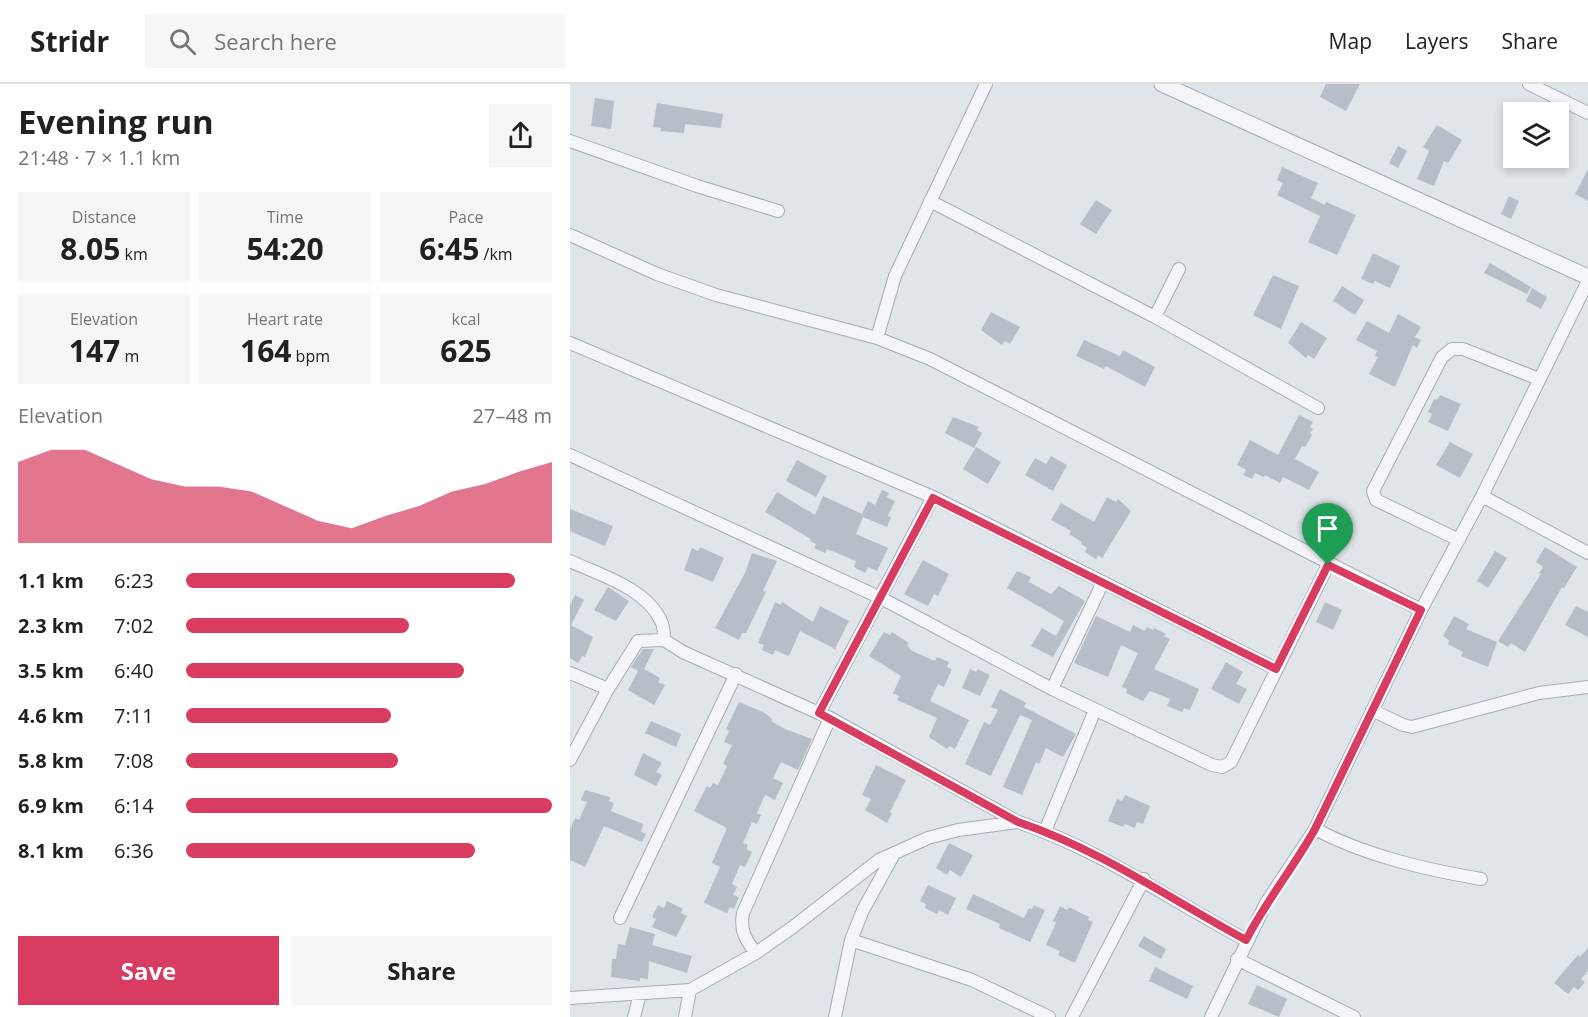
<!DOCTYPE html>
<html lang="en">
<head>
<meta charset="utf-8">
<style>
	:root { --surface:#fff; --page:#f6f6f6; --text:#202124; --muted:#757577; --line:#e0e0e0; --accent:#d83d61 }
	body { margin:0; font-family:"Open Sans",sans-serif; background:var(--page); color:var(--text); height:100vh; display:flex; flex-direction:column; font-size:22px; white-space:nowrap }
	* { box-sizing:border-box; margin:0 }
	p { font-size:20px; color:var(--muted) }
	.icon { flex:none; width:33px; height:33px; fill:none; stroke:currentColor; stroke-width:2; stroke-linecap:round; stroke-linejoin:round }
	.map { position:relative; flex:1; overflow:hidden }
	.drawer { display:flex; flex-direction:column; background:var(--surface); width:570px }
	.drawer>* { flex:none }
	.fabs { position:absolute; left:933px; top:18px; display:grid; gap:12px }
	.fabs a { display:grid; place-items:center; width:66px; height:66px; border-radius:0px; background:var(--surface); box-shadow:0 3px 9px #0003; font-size:30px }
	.pin { position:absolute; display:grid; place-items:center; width:51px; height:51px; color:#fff; margin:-62px -26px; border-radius:50% 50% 50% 0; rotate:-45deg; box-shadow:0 0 6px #0007 }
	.pin .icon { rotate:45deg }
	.round { display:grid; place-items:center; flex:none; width:63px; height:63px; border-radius:0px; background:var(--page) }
	.head { display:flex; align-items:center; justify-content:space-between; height:102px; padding:0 18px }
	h1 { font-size:33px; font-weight:700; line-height:45px }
	.figures { display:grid; grid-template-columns:repeat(3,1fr); gap:9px; height:102px; padding:6px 18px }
	.figures div { display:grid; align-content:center; border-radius:0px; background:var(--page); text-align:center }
	.figures b { font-size:30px; font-weight:700 }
	.figures small { font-size:16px; font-weight:400 }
	.figures p { font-size:16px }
	.chart { height:168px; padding:12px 18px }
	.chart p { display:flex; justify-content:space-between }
	.chart svg { width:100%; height:108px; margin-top:6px; fill:var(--accent); opacity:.7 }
	.action { display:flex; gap:12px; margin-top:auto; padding:12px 18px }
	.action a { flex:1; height:69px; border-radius:0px; background:var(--accent); color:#fff; font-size:24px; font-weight:700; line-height:69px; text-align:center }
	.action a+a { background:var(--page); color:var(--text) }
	ul { padding:0 18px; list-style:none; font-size:20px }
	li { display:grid; grid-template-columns:96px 72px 1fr; align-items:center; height:45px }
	li i { height:15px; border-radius:8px; background:var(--accent) }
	header { display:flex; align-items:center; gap:36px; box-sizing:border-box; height:84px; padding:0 30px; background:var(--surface); border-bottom:2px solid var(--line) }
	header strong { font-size:28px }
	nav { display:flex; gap:33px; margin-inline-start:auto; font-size:21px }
	.search { width:420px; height:54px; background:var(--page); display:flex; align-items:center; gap:15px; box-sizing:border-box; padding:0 21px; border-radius:0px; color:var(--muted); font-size:22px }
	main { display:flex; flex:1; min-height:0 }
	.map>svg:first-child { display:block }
	.building { fill:#b7bec8 }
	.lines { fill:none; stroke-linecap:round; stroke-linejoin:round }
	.minor-casing { stroke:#a5acb5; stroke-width:14 }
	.tertiary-casing { stroke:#a5acb5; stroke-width:17 }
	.minor { stroke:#f3f5f8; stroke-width:12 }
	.tertiary { stroke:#f3f5f8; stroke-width:15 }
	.route-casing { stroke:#fff; stroke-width:12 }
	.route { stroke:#d83d61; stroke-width:8 }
</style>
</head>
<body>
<header>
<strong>Stridr</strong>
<div class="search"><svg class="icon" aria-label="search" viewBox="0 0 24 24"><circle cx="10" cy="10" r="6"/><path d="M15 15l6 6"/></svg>Search here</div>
<nav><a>Map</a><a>Layers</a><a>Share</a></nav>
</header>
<main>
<section class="drawer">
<div class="head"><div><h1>Evening run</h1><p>21:48 · 7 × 1.1 km</p></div><a class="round"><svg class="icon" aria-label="share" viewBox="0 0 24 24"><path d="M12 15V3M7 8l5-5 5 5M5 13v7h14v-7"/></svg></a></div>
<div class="figures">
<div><p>Distance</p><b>8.05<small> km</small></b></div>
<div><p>Time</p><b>54:20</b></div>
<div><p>Pace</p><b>6:45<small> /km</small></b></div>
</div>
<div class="figures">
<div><p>Elevation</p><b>147<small> m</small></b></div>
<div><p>Heart rate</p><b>164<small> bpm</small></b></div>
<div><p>kcal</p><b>625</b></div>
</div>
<div class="chart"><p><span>Elevation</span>27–48 m</p>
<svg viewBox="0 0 160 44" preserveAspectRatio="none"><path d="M0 44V11L10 6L20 6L30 12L40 18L50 21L60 21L70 23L80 29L90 35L100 38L110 33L120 29L130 23L140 20L150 15L160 11V44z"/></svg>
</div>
<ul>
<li><b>1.1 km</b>6:23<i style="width:90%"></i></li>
<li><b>2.3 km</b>7:02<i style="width:61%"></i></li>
<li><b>3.5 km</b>6:40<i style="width:76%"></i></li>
<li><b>4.6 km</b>7:11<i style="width:56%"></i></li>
<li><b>5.8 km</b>7:08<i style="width:58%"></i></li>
<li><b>6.9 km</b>6:14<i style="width:100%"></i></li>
<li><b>8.1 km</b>6:36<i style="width:79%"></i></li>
</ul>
<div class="action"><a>Save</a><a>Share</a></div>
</section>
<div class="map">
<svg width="1018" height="933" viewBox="0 0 1018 933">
	<rect width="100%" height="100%" fill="#e0e5ea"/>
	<path class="building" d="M756,0H790L776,27L750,13Z
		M25,14L44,17L41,45L21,42Z
		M87,19L153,30L151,44L115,40L114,49L90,47L91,44L83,43Z
		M867,41L892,56L878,79L874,77L864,102L847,95L859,67L853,63Z
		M828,62L837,67L828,84L819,79Z
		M712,83L748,99L741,114L755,121L756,118L786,131L767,171L738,158L750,132L707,111L713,99L707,96Z
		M1018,85V117L1005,110Z
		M939,112L949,117L941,135L931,130Z
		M526,116L542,126L526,150L510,140Z
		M803,169L830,182L820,204L805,197L803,200L791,195Z
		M920,179L961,203L957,210L914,189Z
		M703,191L729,202L711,245L683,231Z
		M772,202L794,216L785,231L763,217Z
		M962,204L977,213L971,225L956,217Z
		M421,228L450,243L440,260L435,257L432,261L411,246Z
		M828,230L851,243L845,253L851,256L847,264L843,261L825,303L799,290L808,273L805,272L807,267L786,256L797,237L819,249Z
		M731,238L757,254L744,275L738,271L736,274L718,259Z
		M514,256L550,272L553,266L585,283L575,303L536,282L534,285L506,272Z
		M870,311L891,320L878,347L858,338L862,330L858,328L864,315L867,316Z
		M729,331L743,338L740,343L743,345L740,349L742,351L735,363L732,362L725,375L749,388L739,406L713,393L710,399L695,391L694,393L685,389L682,395L673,391L676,386L667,381L680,356L708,371Z
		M383,333L409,343L407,346L412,349L404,364L375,349Z
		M880,358L903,370L890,394L866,381Z
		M406,363L431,378L418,400L393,385Z
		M481,372L497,381L483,407L455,391L465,374L476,380Z
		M227,376L257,392L246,413L216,397Z
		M312,406L319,409L317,413L325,417L318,432L321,433L317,443L293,433L286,450L318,464L307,487L298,483L295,489L284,483L286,477L257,465L255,469L244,464L246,460L240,457L241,455L195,428L207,408L245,431L253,412L292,430L298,417L305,421Z
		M537,413L546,418L548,415L561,427L532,474L528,471L526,475L515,468L517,464L511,460L512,458L499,450L501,447L481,436L491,419L524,438Z
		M0,425L43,442L35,462L0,447Z
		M130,463L154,474L143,498L114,486L122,464L128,467Z
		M975,463L1007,483L994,504L992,503L955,568L941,559L938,563L928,557L971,490L969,489L973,483L966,478Z
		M925,467L937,474L918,504L907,497Z
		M182,469L207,477L193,507L196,508L176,549H172L169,556L145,544L175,489Z
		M353,476L379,490L368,512L364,510L358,522L334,510Z
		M447,487L461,493L459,498L481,510L489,502L515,517L483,573L461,562L472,544L486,552L494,537L437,504Z
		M38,503L59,517L46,537L24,526Z
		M5,511L14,516L1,541L23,553L15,573L12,572L8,579L0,574V521Z
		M205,518L211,521L212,518L243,538L250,522L279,537L265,565L230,547L219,572L205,566L203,571L192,566L194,561L188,559Z
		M755,518L772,526L763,546L746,538Z
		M1006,522L1018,528V553L995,541Z
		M526,532L560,548L563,541L575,547L577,543L583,546L584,544L596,550L594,552L600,555L584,585L629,605L620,626L614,624L612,628L597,622L600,615L580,607L573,617L556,609L557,605L552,603L568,569L551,561L538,593L504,579Z
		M884,532L899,540L896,545L927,558L918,583L891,572L893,568L878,560L879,556L873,552Z
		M314,548L320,551L322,548L339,559L337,561L342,567L365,577L367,573L379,578L377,583L382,585L374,603L368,600L360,617L399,636L385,665L379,662L377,665L359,653L367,634L327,616L329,612L323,609L331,592L299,572Z
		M73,565H84L74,585L90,594L88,598L95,601L84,621L58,606L68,587L61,583Z
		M656,578L673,588L666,600L677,605L669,620L641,605Z
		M400,585L406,588L408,585L420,591L410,612L392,604Z
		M430,605L456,619L454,623L506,650L493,673L476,664L469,680L466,678L452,711L433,703L462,636L450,631L421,692L395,680L414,638L420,641L428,626L421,623Z
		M169,618L195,629L202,635L201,637L215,645L242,655L228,686L211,678L203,694L213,699L205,716L195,711L187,729L191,731L187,740L182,738L173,759L178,761L176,765L182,768L175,783L170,781L162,800L167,803L163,811L169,813L164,825L160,823L157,829L134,819L150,783L142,779L157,744L124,727L137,702L140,704L143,699L148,701L157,682L153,680L162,661L154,658L159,647L156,645Z
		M81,637L111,650L106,663L75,649Z
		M73,669L92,679L86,688L92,691L86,702L64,691Z
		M306,681L336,696L320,728L322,729L317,739L295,726L301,715L292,711Z
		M15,706L40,713L39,717L44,719L41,727L73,740L71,748L76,750L72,758L34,742L15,783L0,776V745L5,734L9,736L17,718L11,716Z
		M555,711L580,722L573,740L567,738L565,744L555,740L553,743L538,737L547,715L552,717Z
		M379,759L403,771L391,793L380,786L377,791L366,784Z
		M358,801L386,814L378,831L369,826L367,830L355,824L356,820L350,817Z
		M403,810L454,834L459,824L462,825L464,821L475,826L460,858L429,844L430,840L396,825Z
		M97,817L113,825L111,829L117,832L106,853L82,843L86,835L82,833L88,821L94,824Z
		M490,822L497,826L499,823L519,833L518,836L523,838L505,879L488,871L490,867L476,861L486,839L483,837Z
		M60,843L85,850L82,861L122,872L117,889L79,877L78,895L70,894V897L41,893L42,875H46L48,860L55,861Z
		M574,852L596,865L591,875L568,862Z
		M1018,864V887L1011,895L1015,898L1008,906L1004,903L998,910L984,899L1008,871L1010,873Z
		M585,883L623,902L617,915L579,897Z
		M687,901L717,915L709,933L678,920Z"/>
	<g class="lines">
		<g class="minor-casing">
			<path id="minor" d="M959,0L1018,29
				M0,57L127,102L208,127
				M360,117L585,233L748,324
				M0,151L87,190L146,211L307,254L360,275L851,526
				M585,233L609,185
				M307,254L325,192L416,0
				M0,259L363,413L706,585
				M0,371L311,514L482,605L642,681L652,683L661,678L758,481
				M912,412L1018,469
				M889,456L806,416L803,407L872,273L882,265H893L969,295
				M0,477C30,491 76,504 91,537C94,542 94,550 94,556
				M0,589L38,605
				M482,605L533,498
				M802,626L833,641L842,643L969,609L1018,603
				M249,629L363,413
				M0,676L38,605L68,557L94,556L113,568L260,634L448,738C531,766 600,816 676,856
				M745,745C796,772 854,785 911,795
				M475,747L525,626
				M50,834L166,590
				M281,856L402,896L479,933
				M186,869C175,855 170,847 173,829L260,634
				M667,875L784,933
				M0,914L120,906L186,869L223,843L309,776L358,754L388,746L448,738
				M64,933L70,910
				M115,933L120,906
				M265,933L281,856L293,826L324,770
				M502,933L574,795
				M641,933L696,819L745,745L851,526L912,412L1018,197"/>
		</g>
		<g class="tertiary-casing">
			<path id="tertiary" d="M592,0L1018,193"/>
		</g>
		<use href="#minor" class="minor"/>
		<use href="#tertiary" class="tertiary"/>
	</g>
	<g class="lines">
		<g class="route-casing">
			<path id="route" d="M363,414L706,585L758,481L851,526L745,745C724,783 696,817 676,856C600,815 531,766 448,738L249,629Z"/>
		</g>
		<use href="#route" class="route"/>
	</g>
</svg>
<div class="fabs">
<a><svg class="icon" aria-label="layers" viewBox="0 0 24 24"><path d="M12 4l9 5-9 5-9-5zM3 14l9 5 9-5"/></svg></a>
</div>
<div class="pin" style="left:758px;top:481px;background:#1e9e55"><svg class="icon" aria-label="arrive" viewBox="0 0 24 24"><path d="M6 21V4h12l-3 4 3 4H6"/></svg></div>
</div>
</main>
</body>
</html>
